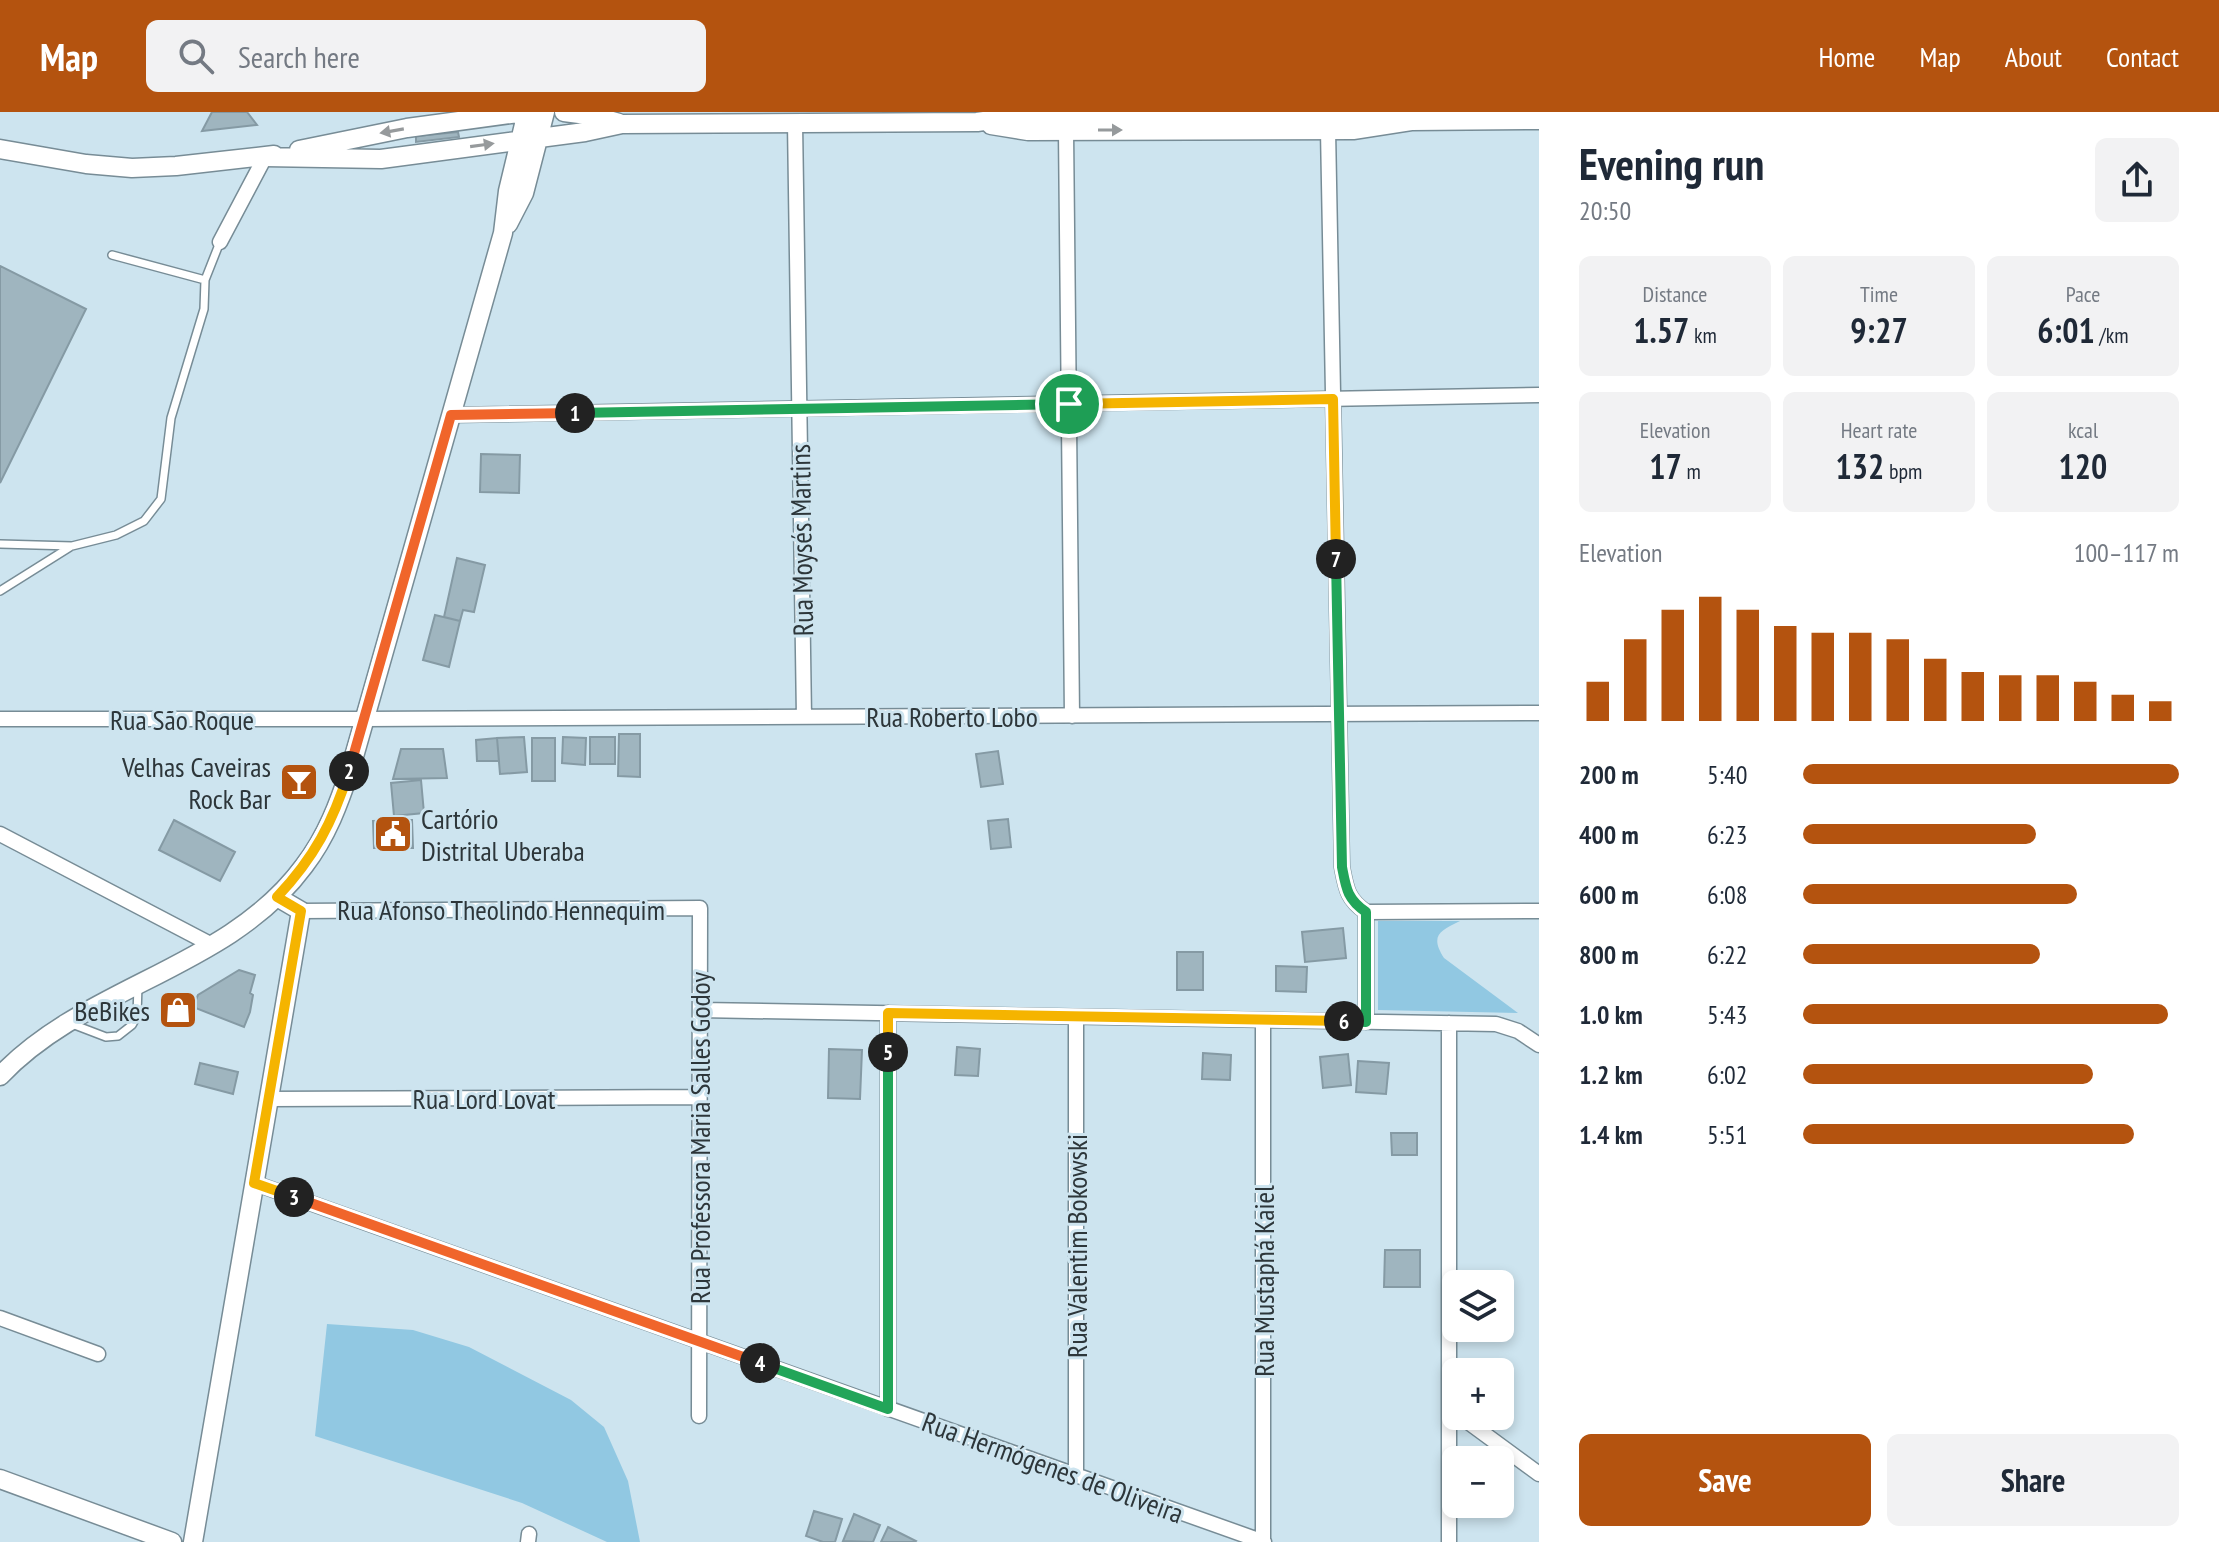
<!DOCTYPE html>
<html lang="en">
<head>
<meta charset="utf-8">
<style>
	:root { --surface:#fff; --page:#f2f2f3; --text:#1f2937; --muted:#747a83; --accent:#b4530f }
	body { margin:0; font-family:"PT Sans Narrow",sans-serif; background:var(--page); color:var(--text); height:100vh; display:flex; flex-direction:column; font-size:30px; white-space:nowrap }
	* { box-sizing:border-box; margin:0 }
	p { font-size:26px; color:var(--muted) }
	.icon { flex:none; width:44px; height:44px; fill:none; stroke:currentColor; stroke-width:2; stroke-linecap:round; stroke-linejoin:round }
	.map { position:relative; flex:1; overflow:hidden }
	.drawer { display:flex; flex-direction:column; background:var(--surface); width:680px }
	.drawer>* { flex:none }
	.fabs { position:absolute; left:1442px; top:1158px; display:grid; gap:16px }
	.fabs a { display:grid; place-items:center; width:72px; height:72px; border-radius:12px; background:var(--surface); box-shadow:0 4px 12px #0003; font-size:40px }
	.pin { position:absolute; display:grid; place-items:center; width:68px; height:68px; color:#fff; margin:-34px; border:4px solid #fff; border-radius:50%; box-shadow:0 2px 8px #0007 }
	.km { position:absolute; width:40px; height:40px; margin:-20px; border-radius:50%; background:#222; color:#fff; font-size:22px; line-height:40px; text-align:center }
	.round { display:grid; place-items:center; flex:none; width:84px; height:84px; border-radius:12px; background:var(--page) }
	.head { display:flex; align-items:center; justify-content:space-between; height:136px; padding:0 40px }
	h1 { font-size:44px; font-weight:600; line-height:60px }
	.stats { display:grid; grid-template-columns:repeat(3,1fr); gap:12px; height:136px; padding:8px 40px }
	.stats div { display:grid; align-content:center; border-radius:12px; background:var(--page); text-align:center }
	.stats b { font-size:34px; font-weight:600 }
	.stats small { font-size:22px; font-weight:400 }
	.stats p { font-size:22px }
	.chart { height:224px; padding:16px 40px }
	.chart p { display:flex; justify-content:space-between }
	.chart svg { width:100%; height:144px; margin-top:8px; stroke:var(--accent); stroke-width:6 }
	.button { display:flex; gap:16px; margin-top:auto; padding:16px 40px }
	.button a { flex:1; height:92px; border-radius:12px; background:var(--accent); color:#fff; font-size:32px; font-weight:600; line-height:92px; text-align:center }
	.button a+a { background:var(--page); color:var(--text) }
	ul { padding:0 40px; list-style:none; font-size:26px }
	li { display:grid; grid-template-columns:128px 96px 1fr; align-items:center; height:60px }
	li i { height:20px; border-radius:10px; background:var(--accent) }
	header { display:flex; align-items:center; gap:48px; box-sizing:border-box; height:112px; padding:0 40px; background:var(--accent); color:#fff }
	header strong { font-size:38px }
	nav { display:flex; gap:44px; margin-inline-start:auto; font-size:28px }
	.search { width:560px; height:72px; background:var(--page); display:flex; align-items:center; gap:20px; box-sizing:border-box; padding:0 28px; border-radius:12px; color:var(--muted); font-size:30px }
	main { display:flex; flex:1; min-height:0 }
	.map>svg:first-child { display:block }
	.green { fill:#91c8e2 }
	.building { fill:#9fb5bf; stroke:#859aa4; stroke-width:2 }
	.lines { fill:none; stroke-linecap:round; stroke-linejoin:round }
	.lane-casing { stroke:#778c96; stroke-width:10 }
	.street-casing { stroke:#778c96; stroke-width:17 }
	.secondary-casing { stroke:#778c96; stroke-width:21 }
	.lane { stroke:#fff; stroke-width:7 }
	.street { stroke:#fff; stroke-width:14 }
	.secondary { stroke:#fff; stroke-width:18 }
	.oneway { fill:#969a9c }
	.split-1-casing { stroke:#fff; stroke-width:16 }
	.split-2-casing { stroke:#fff; stroke-width:16 }
	.split-3-casing { stroke:#fff; stroke-width:16 }
	.split-4-casing { stroke:#fff; stroke-width:16 }
	.split-5-casing { stroke:#fff; stroke-width:16 }
	.split-6-casing { stroke:#fff; stroke-width:16 }
	.split-7-casing { stroke:#fff; stroke-width:16 }
	.split-8-casing { stroke:#fff; stroke-width:16 }
	.split-1 { stroke:#22a559; stroke-width:10 }
	.split-2 { stroke:#f0652b; stroke-width:10 }
	.split-3 { stroke:#f5b400; stroke-width:10 }
	.split-4 { stroke:#f0652b; stroke-width:10 }
	.split-5 { stroke:#22a559; stroke-width:10 }
	.split-6 { stroke:#f5b400; stroke-width:10 }
	.split-7 { stroke:#22a559; stroke-width:10 }
	.split-8 { stroke:#f5b400; stroke-width:10 }
	.labels { text-anchor:middle; dominant-baseline:central; stroke-width:6; stroke-linejoin:round; paint-order:stroke }
	.street-label { font-size:28px; fill:#2d363a; stroke:#cde4ef }
	.poi-label { font-size:28px; fill:#2d363a; stroke:#cde4ef; text-anchor:end }
</style>
</head>
<body>
<header>
<strong>Map</strong>
<div class="search"><svg class="icon" aria-label="search" viewBox="0 0 24 24"><circle cx="10" cy="10" r="6"/><path d="M15 15l6 6"/></svg>Search here</div>
<nav><a>Home</a><a>Map</a><a>About</a><a>Contact</a></nav>
</header>
<main>
<div class="map">
<svg width="1539" height="1430" viewBox="0 0 1539 1430">
	<rect width="100%" height="100%" fill="#cde4ef"/>
	<path class="green" d="M1378,809H1460C1439,819 1430,824 1444,846L1518,901L1378,898Z
		M327,1212L413,1218L469,1235L571,1288L604,1315L628,1369L640,1430H607L522,1391L315,1324Z"/>
	<path class="building" d="M212,0H247L257,13L202,19Z
		M458,20L459,25L416,30V24Z
		M0,154L86,197L0,371Z
		M481,342L520,343L519,381L480,380Z
		M457,446L485,453L474,500L463,498L460,509L444,505Z
		M435,503L460,509L449,555L423,548Z
		M619,622H640V665L618,664Z
		M524,625L527,660L500,662L497,626Z
		M563,625L586,626L585,653L562,651Z
		M590,625H615V652H590Z
		M497,626L499,649H477L476,628Z
		M532,626H555V669H532Z
		M401,637H443L447,666L393,667Z
		M998,639L1003,672L981,675L976,642Z
		M421,668L424,701L394,704L391,671Z
		M1008,707L1011,735L991,737L988,709Z
		M174,708L235,740L220,769L159,738Z
		M412,708L413,736H374L373,709Z
		M1343,816L1346,846L1305,850L1302,820Z
		M1177,840H1203V878H1177Z
		M1276,854L1307,855L1306,880L1276,879Z
		M239,858L255,863L250,881L253,883L250,900L244,915L193,895L198,883Z
		M957,935L980,937L978,964L955,963Z
		M829,937L862,938L860,987L828,986Z
		M1203,941L1231,943L1230,968L1202,967Z
		M1348,942L1351,973L1323,976L1320,945Z
		M1358,949L1389,951L1386,982L1356,980Z
		M200,951L238,960L233,982L195,972Z
		M1391,1021H1417V1043H1392Z
		M1385,1138H1420V1175H1384Z
		M814,1399L842,1407L835,1430H823L806,1424Z
		M854,1402L880,1413L873,1430L843,1429Z
		M888,1415L916,1429L915,1430H881Z"/>
	<g class="lines">
		<g class="lane-casing">
			<path id="lane" d="M112,143L205,168
				M0,432L72,434L116,423L144,409L161,387L171,306L204,197L205,168L220,130
				M0,479L70,435
				M72,912L106,925L118,924L132,913L137,904L138,873"/>
		</g>
		<g class="street-casing">
			<path id="street" d="M795,11L804,605
				M1328,18L1342,755C1346,776 1347,787 1366,800V910
				M1066,19L1072,604
				M220,130L265,45
				M451,303L1539,283
				M0,607H364L1539,601
				M0,722L212,833
				M301,799L700,796L699,1304
				M1366,800L1539,799
				M700,898L1496,912L1518,919L1539,933
				M1263,908V1430
				M269,987L699,985
				M254,1071L1264,1430
				M0,1206L98,1242
				M888,1297V901
				M1460,1304L1539,1362
				M1076,1364V905
				M528,1430L529,1422
				M1449,1430V911"/>
		</g>
		<g class="secondary-casing">
			<path id="secondary" d="M564,0L595,4L619,11
				M991,13L1028,19L1353,18L1411,9L1539,8
				M0,37L86,52L132,56L176,54L274,43
				M299,38L407,16L525,0
				M265,45L381,47L585,20L622,12L977,10L1030,2L1349,1L1411,9
				M508,112L524,81L545,0
				M0,964C86,873 228,857 304,754C327,724 339,691 351,655L503,121L508,79L527,0
				M0,1367L172,1430
				M193,1430L301,799L277,785"/>
		</g>
		<use href="#lane" class="lane"/>
		<use href="#street" class="street"/>
		<use href="#secondary" class="secondary"/>
	</g>
	<defs><path id="oneway-solid" d="M-6-.8H1V-3.2L6.5 0L1 3.2V.8H-6Z" transform="scale(2)"/></defs>
	<g class="oneway">
		<use href="#oneway-solid" transform="translate(1110 18)"/>
		<use href="#oneway-solid" transform="translate(392 19) rotate(170)"/>
		<use href="#oneway-solid" transform="translate(482 33) rotate(-8)"/>
	</g>
	<g class="lines">
		<g class="split-1-casing">
			<path id="split-1" d="M575,301L1069,292"/>
		</g>
		<g class="split-2-casing">
			<path id="split-2" d="M349,659L451,303L575,301"/>
		</g>
		<g class="split-3-casing">
			<path id="split-3" d="M294,1085L254,1071L301,799L277,785C314,746 333,710 349,659"/>
		</g>
		<g class="split-4-casing">
			<path id="split-4" d="M294,1085L760,1251"/>
		</g>
		<g class="split-5-casing">
			<path id="split-5" d="M760,1251L888,1297V940"/>
		</g>
		<g class="split-6-casing">
			<path id="split-6" d="M888,940V901L1344,909"/>
		</g>
		<g class="split-7-casing">
			<path id="split-7" d="M1336,447L1342,755C1346,776 1347,787 1366,800V910L1344,909"/>
		</g>
		<g class="split-8-casing">
			<path id="split-8" d="M1069,292L1333,287L1336,447"/>
		</g>
		<use href="#split-1" class="split-1"/>
		<use href="#split-2" class="split-2"/>
		<use href="#split-3" class="split-3"/>
		<use href="#split-4" class="split-4"/>
		<use href="#split-5" class="split-5"/>
		<use href="#split-6" class="split-6"/>
		<use href="#split-7" class="split-7"/>
		<use href="#split-8" class="split-8"/>
	</g>
	<defs>
		<g id="bar-square" transform="scale(2)"><rect x="-9" y="-9" width="18" height="18" rx="4" fill="#b4530f" stroke="#cde4ef"/><path d="M-6-5H6L.8 .8V4.5H3.5V6h-7V4.5H-.8V.8Z" fill="#fff"/></g>
		<g id="civic-square" transform="scale(2)"><rect x="-9" y="-9" width="18" height="18" rx="4" fill="#b4530f" stroke="#cde4ef"/><path d="M-.6-6.5H3V-4.5H.6V-3L4-1V1h2V6H-6V1h2V-1L-.6-3ZM-1.2 2.5V6h2.4V2.5Z" fill="#fff"/></g>
		<g id="shop-square" transform="scale(2)"><rect x="-9" y="-9" width="18" height="18" rx="4" fill="#b4530f" stroke="#cde4ef"/><path d="M-5-2.5h2.3a2.7 3.5 0 0 1 5.4 0H5L5.5 6h-11ZM-1.5-2.5h3a1.5 2.3 0 0 0-3 0Z" fill="#fff"/></g>
	</defs>
	<g fill-rule="evenodd">
		<use href="#bar-square" x="299" y="670"/>
		<use href="#civic-square" x="393" y="722"/>
		<use href="#shop-square" x="178" y="898"/>
	</g>
	<g class="labels">
		<g class="street-label">
			<text transform="translate(801 428) rotate(-91)">Rua Moysés Martins</text>
			<text x="952" y="604">Rua Roberto Lobo</text>
			<text x="182" y="607">Rua São Roque</text>
			<text x="501" y="797">Rua Afonso Theolindo Hennequim</text>
			<text x="484" y="986">Rua Lord Lovat</text>
			<text transform="translate(699 1026) rotate(-90)">Rua Professora Maria Salles Godoy</text>
			<text transform="translate(1076 1134) rotate(-90)">Rua Valentim Bokowski</text>
			<text transform="translate(1263 1169) rotate(-90)">Rua Mustaphá Kaiel</text>
			<text transform="translate(1053 1355) rotate(20)">Rua Hermógenes de Oliveira</text>
		</g>
		<g class="poi-label">
			<text x="271" y="654">Velhas Caveiras<tspan x="271" dy="32">Rock Bar</tspan></text>
			<text x="421" y="706" text-anchor="start">Cartório<tspan x="421" dy="32">Distrital Uberaba</tspan></text>
			<text x="150" y="898">BeBikes</text>
		</g>
	</g>
</svg>
<div class="fabs">
<a><svg class="icon" aria-label="layers" viewBox="0 0 24 24"><path d="M12 4l9 5-9 5-9-5zM3 14l9 5 9-5"/></svg></a>
<a>+</a>
<a>−</a>
</div>
<div class="pin" style="left:1069px;top:292px;background:#1e9e55"><svg class="icon" aria-label="arrive" viewBox="0 0 24 24"><path d="M6 21V4h12l-3 4 3 4H6"/></svg></div>
<b class="km" style="left:575px;top:301px">1</b>
<b class="km" style="left:349px;top:659px">2</b>
<b class="km" style="left:294px;top:1085px">3</b>
<b class="km" style="left:760px;top:1251px">4</b>
<b class="km" style="left:888px;top:940px">5</b>
<b class="km" style="left:1344px;top:909px">6</b>
<b class="km" style="left:1336px;top:447px">7</b>
</div>
<section class="drawer">
<div class="head"><div><h1>Evening run</h1><p>20:50</p></div><a class="round"><svg class="icon" aria-label="share" viewBox="0 0 24 24"><path d="M12 15V3M7 8l5-5 5 5M5 13v7h14v-7"/></svg></a></div>
<div class="stats">
<div><p>Distance</p><b>1.57<small> km</small></b></div>
<div><p>Time</p><b>9:27</b></div>
<div><p>Pace</p><b>6:01<small> /km</small></b></div>
</div>
<div class="stats">
<div><p>Elevation</p><b>17<small> m</small></b></div>
<div><p>Heart rate</p><b>132<small> bpm</small></b></div>
<div><p>kcal</p><b>120</b></div>
</div>
<div class="chart"><p><span>Elevation</span>100–117 m</p>
<svg viewBox="0 0 160 44" preserveAspectRatio="none"><path d="M5 44V32M15 44V19M25 44V10M35 44V6M45 44V10M55 44V15M65 44V17M75 44V17M85 44V19M95 44V25M105 44V29M115 44V30M125 44V30M135 44V32M145 44V36M155 44V38"/></svg>
</div>
<ul>
<li><b>200 m</b>5:40<i style="width:100%"></i></li>
<li><b>400 m</b>6:23<i style="width:62%"></i></li>
<li><b>600 m</b>6:08<i style="width:73%"></i></li>
<li><b>800 m</b>6:22<i style="width:63%"></i></li>
<li><b>1.0 km</b>5:43<i style="width:97%"></i></li>
<li><b>1.2 km</b>6:02<i style="width:77%"></i></li>
<li><b>1.4 km</b>5:51<i style="width:88%"></i></li>
</ul>
<div class="button"><a>Save</a><a>Share</a></div>
</section>
</main>
</body>
</html>
